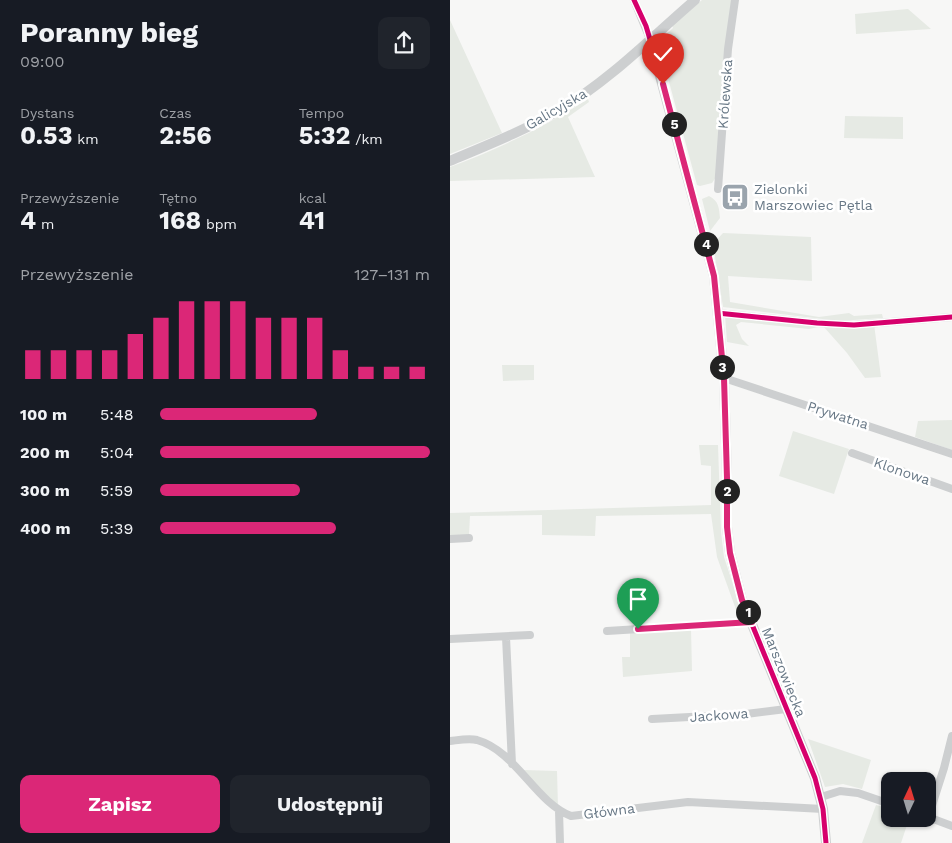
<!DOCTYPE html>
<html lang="pl">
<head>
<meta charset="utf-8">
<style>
	:root { --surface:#171b24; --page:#20242c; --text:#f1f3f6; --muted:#9ea1a6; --accent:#db2777 }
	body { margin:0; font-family:"Work Sans",sans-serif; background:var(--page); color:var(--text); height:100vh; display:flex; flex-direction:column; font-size:19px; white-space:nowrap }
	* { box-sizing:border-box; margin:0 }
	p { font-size:16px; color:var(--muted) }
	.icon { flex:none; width:28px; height:28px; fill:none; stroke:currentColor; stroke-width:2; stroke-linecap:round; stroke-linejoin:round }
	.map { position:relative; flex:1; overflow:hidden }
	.sheet { display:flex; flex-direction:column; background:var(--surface); width:450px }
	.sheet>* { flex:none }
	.needle { width:32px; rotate:4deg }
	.controls { position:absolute; left:431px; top:772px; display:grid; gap:10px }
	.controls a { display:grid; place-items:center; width:55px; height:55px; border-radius:10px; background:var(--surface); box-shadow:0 1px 4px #0004; font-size:25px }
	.pin { position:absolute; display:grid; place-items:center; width:42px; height:42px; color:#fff; margin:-51px -21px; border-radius:50% 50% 50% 0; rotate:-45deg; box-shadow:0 0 5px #0007 }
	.pin .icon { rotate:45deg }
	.km { position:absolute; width:25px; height:25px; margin:-12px; border-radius:50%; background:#222; color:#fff; font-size:14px; line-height:25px; text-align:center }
	.round { display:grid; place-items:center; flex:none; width:52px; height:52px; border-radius:10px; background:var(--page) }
	.headline { display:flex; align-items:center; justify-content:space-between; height:85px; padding:0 20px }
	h1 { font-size:28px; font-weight:700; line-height:38px }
	.stats { display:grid; grid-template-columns:repeat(3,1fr); gap:8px; height:85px; padding:5px 20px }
	.stats div { display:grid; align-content:center }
	.stats b { font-size:25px; font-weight:700 }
	.stats small { font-size:14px; font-weight:400 }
	.stats p { font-size:14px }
	.chart { height:140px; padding:10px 20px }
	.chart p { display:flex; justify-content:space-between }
	.chart svg { width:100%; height:90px; margin-top:5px; stroke:var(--accent); stroke-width:6 }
	.action { display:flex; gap:10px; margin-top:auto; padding:10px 20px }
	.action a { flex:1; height:58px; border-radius:10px; background:var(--accent); color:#fff; font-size:20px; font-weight:700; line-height:58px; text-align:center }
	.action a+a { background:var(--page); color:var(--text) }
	ul { padding:0 20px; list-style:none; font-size:16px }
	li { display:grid; grid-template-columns:80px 60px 1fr; align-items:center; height:38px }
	li i { height:12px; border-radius:6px; background:var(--accent) }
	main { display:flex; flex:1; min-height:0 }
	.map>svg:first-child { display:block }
	.green { fill:#e6eae4 }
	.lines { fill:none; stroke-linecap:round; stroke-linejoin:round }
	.minor { stroke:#cdcfd0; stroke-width:8 }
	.tertiary { stroke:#cdcfd0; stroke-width:10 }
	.cycleway-casing { stroke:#fff; stroke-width:8 }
	.cycleway { stroke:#d6006c; stroke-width:5 }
	.route-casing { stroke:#fff; stroke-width:10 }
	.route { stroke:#db2777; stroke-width:6 }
	.labels { text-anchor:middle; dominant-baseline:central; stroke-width:5; stroke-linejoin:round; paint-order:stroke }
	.street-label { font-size:14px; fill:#687886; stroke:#fff }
	.poi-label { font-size:14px; fill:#687886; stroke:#fff; text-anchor:start }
</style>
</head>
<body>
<main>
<section class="sheet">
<div class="headline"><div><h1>Poranny bieg</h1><p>09:00</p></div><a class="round"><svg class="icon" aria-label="share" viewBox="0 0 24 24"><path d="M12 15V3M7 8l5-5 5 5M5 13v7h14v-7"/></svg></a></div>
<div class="stats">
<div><p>Dystans</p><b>0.53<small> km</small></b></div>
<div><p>Czas</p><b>2:56</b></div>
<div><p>Tempo</p><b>5:32<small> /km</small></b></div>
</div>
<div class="stats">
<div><p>Przewyższenie</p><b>4<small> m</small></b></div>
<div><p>Tętno</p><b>168<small> bpm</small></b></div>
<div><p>kcal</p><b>41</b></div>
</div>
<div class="chart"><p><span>Przewyższenie</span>127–131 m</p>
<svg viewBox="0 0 160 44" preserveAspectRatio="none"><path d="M5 44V30M15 44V30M25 44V30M35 44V30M45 44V22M55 44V14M65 44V6M75 44V6M85 44V6M95 44V14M105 44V14M115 44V14M125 44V30M135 44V38M145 44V38M155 44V38"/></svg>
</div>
<ul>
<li><b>100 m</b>5:48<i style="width:58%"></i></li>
<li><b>200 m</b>5:04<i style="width:100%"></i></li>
<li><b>300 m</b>5:59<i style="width:52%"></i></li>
<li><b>400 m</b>5:39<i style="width:65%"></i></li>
</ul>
<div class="action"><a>Zapisz</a><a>Udostępnij</a></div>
</section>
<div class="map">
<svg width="502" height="843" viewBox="0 0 502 843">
	<rect width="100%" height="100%" fill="#f7f7f6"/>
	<path class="green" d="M252,0H283L266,177L262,183L250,186L247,185L209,45V41L223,28L222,25Z
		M458,9L481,29L406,34L405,14Z
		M0,20L52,133L0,154Z
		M138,99L139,102L118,117L145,177L0,181V167C48,149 95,127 138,99Z
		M395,116L453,117V139L394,138Z
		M259,196C269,201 269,208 270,218L260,231L252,199Z
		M273,233L361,237L362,281L278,276L280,302L369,317L399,313L404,316L432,314L433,318L389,321L273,307L263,244Z
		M275,315L424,324L431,377L415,378L397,353L373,326L359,329L291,322L286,325L292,339L299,346L277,342Z
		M52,365H84V380L53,381Z
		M502,420V450L465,437L468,421Z
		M343,431L399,449L384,494L329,476Z
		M249,445H268L271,532L274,557L293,615L289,618L267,557L261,514L146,516L145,536L92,535V515L20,516L19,535H0V513L261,505V466L251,465Z
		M241,629L242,671L173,677L172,657H180V633Z
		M358,739L421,760L412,789L393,784L375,787Z
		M73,770L107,771L108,807Z
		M426,805L440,809V819H459L451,843H412Z"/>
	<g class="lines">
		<path class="minor" d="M184,0L200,39
			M268,189L278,49L285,0
			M267,313L367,323L404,325L502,317
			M274,378L502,454
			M402,453L502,489
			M0,539L19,538
			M157,631L302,622
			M56,637L62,764
			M0,639L80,635
			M202,719L296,714L336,709
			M0,741C9,740 19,738 27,740C66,751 85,802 121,816L238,802L373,809
			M371,797L390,791L408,793L440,804
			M109,811L110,843
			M478,817L502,826
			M478,818L494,768L502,736"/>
		<path class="tertiary" d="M200,39L264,276L274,378L277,478V527L280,553L292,600L365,778L373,809L376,843
			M0,161C38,145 76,130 111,109C160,80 202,37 245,0"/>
		<g class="cycleway-casing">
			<path id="cycleway" d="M184,0L196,26L207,63L264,276L274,378L277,478V527L280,553L292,600L365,778L373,809L376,843
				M267,313L367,323L404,325L502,317"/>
		</g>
		<use href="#cycleway" class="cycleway"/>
	</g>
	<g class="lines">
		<g class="route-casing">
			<path id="route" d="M188,629L302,622L292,600L280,553L277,527V478L274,378L264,276L213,84"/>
		</g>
		<use href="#route" class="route"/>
	</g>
	<defs>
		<g id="bus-square" transform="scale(1.4375)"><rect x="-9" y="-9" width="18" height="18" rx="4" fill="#9aa4ad" stroke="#fff"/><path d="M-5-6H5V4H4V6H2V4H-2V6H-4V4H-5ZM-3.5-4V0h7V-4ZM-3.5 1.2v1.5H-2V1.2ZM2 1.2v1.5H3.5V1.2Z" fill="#fff"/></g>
	</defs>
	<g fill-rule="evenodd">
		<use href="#bus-square" x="285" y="197"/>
	</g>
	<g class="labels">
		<g class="street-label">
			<text transform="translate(275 94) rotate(-86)">Królewska</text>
			<text transform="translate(106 109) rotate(-30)">Galicyjska</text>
			<text transform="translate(388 415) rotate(18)">Prywatna</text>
			<text transform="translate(452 471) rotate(19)">Klonowa</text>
			<text transform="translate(334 672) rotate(68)">Marszowiecka</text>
			<text transform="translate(269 715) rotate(-4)">Jackowa</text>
			<text transform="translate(159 811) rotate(-7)">Główna</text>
		</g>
		<g class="poi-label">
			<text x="304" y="189">Zielonki<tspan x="304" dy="16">Marszowiec Pętla</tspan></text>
		</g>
	</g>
</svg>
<div class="controls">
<a><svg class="needle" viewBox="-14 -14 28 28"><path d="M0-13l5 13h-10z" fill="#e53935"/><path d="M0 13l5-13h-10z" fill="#9ea1a6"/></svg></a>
</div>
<div class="pin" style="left:188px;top:629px;background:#1e9e55"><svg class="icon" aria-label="arrive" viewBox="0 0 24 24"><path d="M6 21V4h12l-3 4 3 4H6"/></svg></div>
<div class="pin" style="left:213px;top:84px;background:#d93025"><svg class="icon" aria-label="check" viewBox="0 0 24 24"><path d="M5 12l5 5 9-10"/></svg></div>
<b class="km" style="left:298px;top:612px">1</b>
<b class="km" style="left:277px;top:491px">2</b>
<b class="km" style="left:272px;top:367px">3</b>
<b class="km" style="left:256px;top:244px">4</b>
<b class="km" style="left:224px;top:124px">5</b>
</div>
</main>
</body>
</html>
